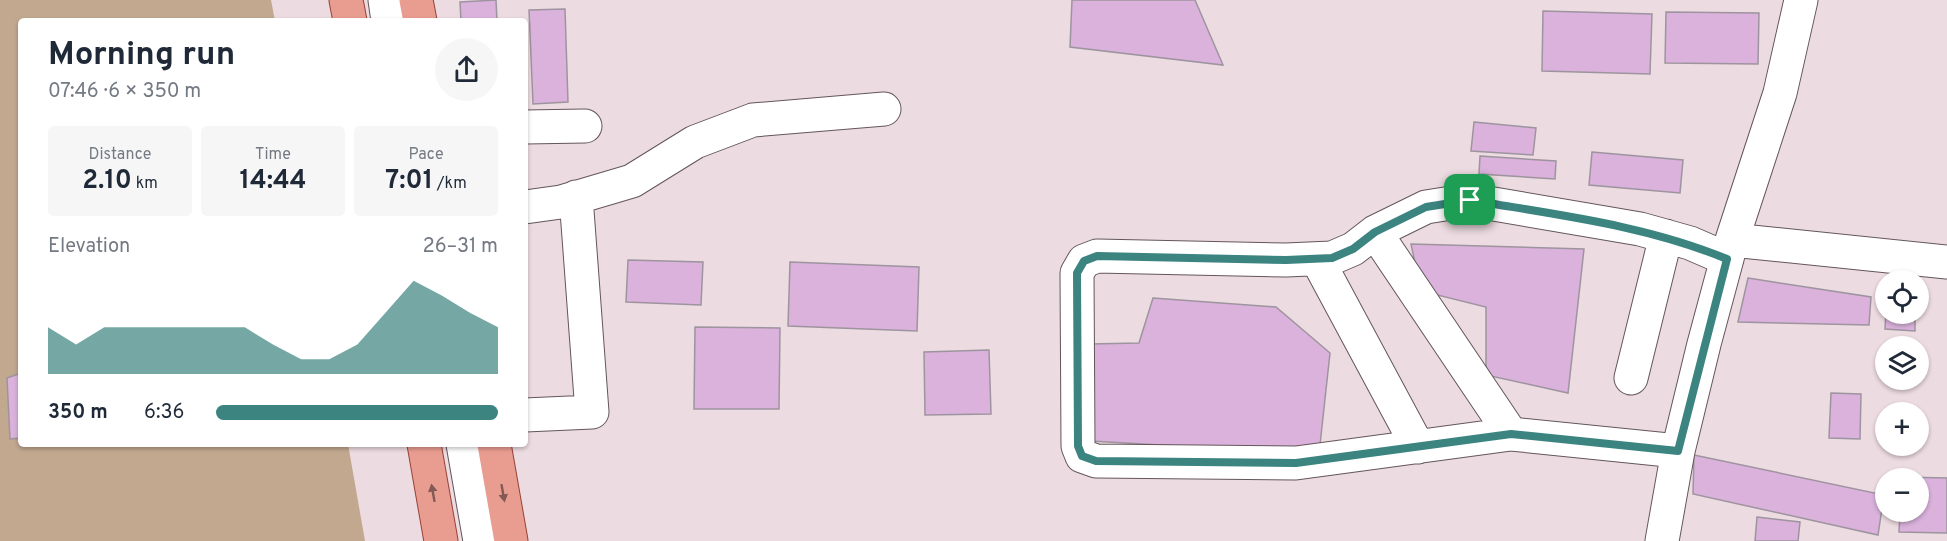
<!DOCTYPE html>
<html lang="en">
<head>
<meta charset="utf-8">
<style>
	:root { --surface:#fff; --page:#f6f6f7; --text:#1f2937; --muted:#747a83; --accent:#3c8480 }
	body { margin:0; font-family:Overpass,sans-serif; background:var(--page); color:var(--text); height:100vh; display:flex; flex-direction:column; font-size:22px; white-space:nowrap }
	* { box-sizing:border-box; margin:0 }
	p { font-size:20px; color:var(--muted) }
	.icon { flex:none; width:33px; height:33px; fill:none; stroke:currentColor; stroke-width:2; stroke-linecap:round; stroke-linejoin:round }
	.map { position:relative; flex:1; overflow:hidden }
	.panel { position:absolute; left:18px; top:18px; width:510px; height:429px; display:flex; flex-direction:column; background:var(--surface); border-radius:6px; box-shadow:0 2px 4px #0004 }
	.panel>* { flex:none }
	.buttons { position:absolute; left:1875px; top:270px; display:grid; gap:12px }
	.buttons a { display:grid; place-items:center; width:54px; height:54px; border-radius:50%; background:var(--surface); box-shadow:0 2px 4px #0004; font-size:30px }
	.pin { position:absolute; display:grid; place-items:center; width:51px; height:51px; color:#fff; margin:-26px; border-radius:12px; box-shadow:0 3px 9px #0006 }
	.round { display:grid; place-items:center; flex:none; width:63px; height:63px; border-radius:32px; background:var(--page) }
	.headline { display:flex; align-items:center; justify-content:space-between; height:102px; padding:0 30px }
	h1 { font-size:33px; font-weight:700; line-height:45px }
	.stats { display:grid; grid-template-columns:repeat(3,1fr); gap:9px; height:102px; padding:6px 30px }
	.stats div { display:grid; align-content:center; border-radius:6px; background:var(--page); text-align:center }
	.stats b { font-size:26px; font-weight:700 }
	.stats small { font-size:16px; font-weight:400 }
	.stats p { font-size:16px }
	.chart { height:168px; padding:12px 30px }
	.chart p { display:flex; justify-content:space-between }
	.chart svg { width:100%; height:108px; margin-top:6px; fill:var(--accent); opacity:.7 }
	ul { padding:0 30px; list-style:none; font-size:20px }
	li { display:grid; grid-template-columns:96px 72px 1fr; align-items:center; height:45px }
	li i { height:15px; border-radius:8px; background:var(--accent) }
	.map>svg:first-child { display:block }
	.green { fill:#c2a88f }
	.building { fill:#dab2dc; stroke:#9e949f; stroke-width:1.5 }
	.lines { fill:none; stroke-linecap:round; stroke-linejoin:round }
	.minor-casing { stroke:#64565a; stroke-width:35 }
	.major-casing { stroke:#974236; stroke-width:35 }
	.minor { stroke:#fff; stroke-width:33 }
	.major { stroke:#e99d90; stroke-width:33 }
	.oneway { fill:#825954 }
	.route-casing { stroke:#fff; stroke-width:12 }
	.route { stroke:#3c8480; stroke-width:8 }
</style>
</head>
<body>
<div class="map">
<svg width="1947" height="541" viewBox="0 0 1947 541">
	<rect width="100%" height="100%" fill="#ecdbe0"/>
	<path class="green" d="M0,0H271L275,21H21V444H348L365,541H0Z"/>
	<path class="building" d="M496,0L497,21H461L460,2Z
		M1072,0H1195L1223,65L1070,47Z
		M565,9L568,102L533,104L529,10Z
		M1543,11L1652,14L1650,74L1542,71Z
		M1666,12L1759,13L1758,64L1665,63Z
		M1474,122L1536,128L1533,155L1471,151Z
		M1592,152L1683,160L1680,193L1589,185Z
		M1480,156L1556,161L1555,179L1479,174Z
		M1411,244L1584,249L1568,393L1486,375V307L1421,291Z
		M628,260L703,262L701,305L626,302Z
		M790,262L919,267L917,331L788,326Z
		M1748,278L1871,297L1869,325L1738,322Z
		M1153,298L1276,307L1330,353L1319,454L1090,441V344L1139,343Z
		M1886,310V314H1915V331L1885,329Z
		M695,327L780,328L779,409H694Z
		M989,350L991,414L925,415L924,352Z
		M21,373V438L10,439L7,378Z
		M1831,393L1861,394L1860,439L1829,438Z
		M1694,455L1884,495L1878,535L1693,494Z
		M1901,477L1947,478V533L1899,532L1900,512H1918V478Z
		M1757,517L1800,522L1798,541H1755Z"/>
	<g class="lines">
		<g class="minor-casing">
			<path id="minor" d="M385,0L388,21
				M525,127L585,126
				M525,207L561,202L632,181L695,142L753,120L884,109
				M1375,232L1511,434L1678,451
				M1732,240L1947,262
				M1317,259L1418,447
				M1631,378L1666,236
				M525,415L592,412L576,197
				M1511,434L1296,463L1096,461L1082,456L1078,446L1077,273L1084,261L1097,256L1286,260L1332,258L1353,249L1375,232L1426,207L1470,200L1640,229L1690,243L1727,259
				M463,444L480,541
				M1662,541L1678,451L1704,344L1732,240L1780,93L1801,0"/>
		</g>
		<g class="major-casing">
			<path id="major" d="M346,0L350,21
				M416,0L420,21
				M424,444L441,541
				M494,444L511,541"/>
		</g>
		<use href="#minor" class="minor"/>
		<use href="#major" class="major"/>
	</g>
	<defs><path id="oneway-solid" d="M-6-.8H1V-3.2L6.5 0L1 3.2V.8H-6Z" transform="scale(1.5)"/></defs>
	<g class="oneway">
		<use href="#oneway-solid" transform="translate(433 493) rotate(-100)"/>
		<use href="#oneway-solid" transform="translate(503 493) rotate(80)"/>
	</g>
	<g class="lines">
		<g class="route-casing">
			<path id="route" d="M1470,200C1557,215 1645,225 1727,259L1678,451L1511,434L1296,463L1096,461L1082,456L1078,446L1077,273L1084,261L1097,256L1286,260L1332,258L1353,249L1375,232L1426,207Z"/>
		</g>
		<use href="#route" class="route"/>
	</g>
</svg>
<div class="buttons">
<a><svg class="icon" aria-label="locate" viewBox="0 0 24 24"><circle cx="12" cy="12" r="6"/><path d="M12 2v4M12 18v4M2 12h4M18 12h4"/></svg></a>
<a><svg class="icon" aria-label="layers" viewBox="0 0 24 24"><path d="M12 4l9 5-9 5-9-5zM3 14l9 5 9-5"/></svg></a>
<a>+</a>
<a>−</a>
</div>
<div class="pin" style="left:1470px;top:200px;background:#1e9e55"><svg class="icon" aria-label="arrive" viewBox="0 0 24 24"><path d="M6 21V4h12l-3 4 3 4H6"/></svg></div>
<section class="panel">
<div class="headline"><div><h1>Morning run</h1><p>07:46 · 6 × 350 m</p></div><a class="round"><svg class="icon" aria-label="share" viewBox="0 0 24 24"><path d="M12 15V3M7 8l5-5 5 5M5 13v7h14v-7"/></svg></a></div>
<div class="stats">
<div><p>Distance</p><b>2.10<small> km</small></b></div>
<div><p>Time</p><b>14:44</b></div>
<div><p>Pace</p><b>7:01<small> /km</small></b></div>
</div>
<div class="chart"><p><span>Elevation</span>26–31 m</p>
<svg viewBox="0 0 160 44" preserveAspectRatio="none"><path d="M0 44V25L10 32L20 25L30 25L40 25L50 25L60 25L70 25L80 32L90 38L100 38L110 32L120 19L130 6L140 12L150 19L160 25V44z"/></svg>
</div>
<ul>
<li><b>350 m</b>6:36<i style="width:100%"></i></li>
</ul>
</section>
</div>
</body>
</html>
